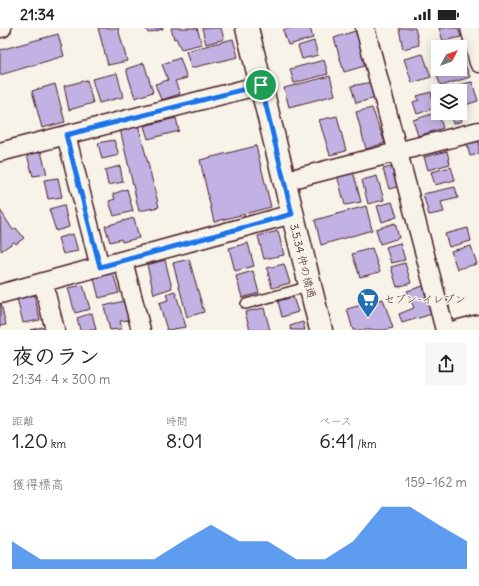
<!DOCTYPE html>
<html lang="ja">
<head>
<meta charset="utf-8">
<style>
	:root { --surface:#fff; --page:#f6f6f6; --text:#222; --muted:#767676; --accent:#1a73e8 }
	body { margin:0; font-family:Delius,"Klee One",sans-serif; background:var(--page); color:var(--text); height:100vh; display:flex; flex-direction:column; font-size:15px; white-space:nowrap }
	* { box-sizing:border-box; margin:0 }
	p { font-size:13px; color:var(--muted) }
	.icon { flex:none; width:22px; height:22px; fill:none; stroke:currentColor; stroke-width:2; stroke-linecap:round; stroke-linejoin:round }
	.map { position:relative; height:302px; overflow:hidden }
	.sheet { display:flex; flex-direction:column; background:var(--surface); flex:1 }
	.sheet>* { flex:none }
	.needle { width:26px; rotate:49deg }
	.tools { position:absolute; left:431px; top:12px; display:grid; gap:8px }
	.tools a { display:grid; place-items:center; width:36px; height:36px; border-radius:0px; background:var(--surface); box-shadow:0 2px 10px #0003; font-size:20px }
	.pin { position:absolute; display:grid; place-items:center; width:34px; height:34px; color:#fff; margin:-17px; border:2px solid #fff; border-radius:50%; box-shadow:0 1px 4px #0007 }
	.round { display:grid; place-items:center; flex:none; width:42px; height:42px; border-radius:0px; background:var(--page) }
	.overview { display:flex; align-items:center; justify-content:space-between; height:68px; padding:0 12px }
	h1 { font-size:22px; font-weight:600; line-height:30px }
	.stats { display:grid; grid-template-columns:repeat(3,1fr); gap:6px; height:68px; padding:4px 12px }
	.stats div { display:grid; align-content:center }
	.stats b { font-size:20px; font-weight:600 }
	.stats small { font-size:11px; font-weight:400 }
	.stats p { font-size:11px }
	.chart { height:112px; padding:8px 12px }
	.chart p { display:flex; justify-content:space-between }
	.chart svg { width:100%; height:72px; margin-top:4px; fill:var(--accent); opacity:.7 }
	.status { display:flex; justify-content:space-between; align-items:center; height:28px; padding:0 20px; background:var(--surface); direction:ltr }
	.status svg { height:11px; fill:currentColor }
	.map>svg:first-child { display:block }
	.building { fill:#c2b2e3; stroke:#4a1f2b }
	.lines { fill:none; stroke-linecap:round; stroke-linejoin:round }
	.lane-casing { stroke:#4a1f2b; stroke-width:12 }
	.street-casing { stroke:#4a1f2b; stroke-width:21 }
	.secondary-casing { stroke:#4a1f2b; stroke-width:25 }
	.lane { stroke:#f7f3e8; stroke-width:9 }
	.street { stroke:#f7f3e8; stroke-width:18 }
	.secondary { stroke:#f7f3e8; stroke-width:22 }
	.route-casing { stroke:#fff; stroke-width:8 }
	.route { stroke:#1a73e8; stroke-width:5 }
	.labels { text-anchor:middle; dominant-baseline:central; stroke-width:3; stroke-linejoin:round; paint-order:stroke }
	.street-label { font-size:11px; fill:#4a1f2b; stroke:#f7f3e8 }
	.poi-label { font-size:11px; fill:#4a1f2b; stroke:#f7f3e8; text-anchor:start }
</style>
</head>
<body>
<div class="status"><b>21:34</b><svg viewBox="0 0 49 12"><path d="M0 12V9h3v3zM5 12V6h3v6zM10 12V3h3v9zM15 12V0h3v12zM26 1h20v11H26zM47 4h2v5h-2z"/></svg></div>
<div class="map">
<svg width="479" height="302" viewBox="0 0 479 302">
	<rect width="100%" height="100%" fill="#f7f3e8"/>
	<filter id="ink" filterUnits="userSpaceOnUse"><feTurbulence type="fractalNoise" baseFrequency=".025" numOctaves="2"/><feDisplacementMap in="SourceGraphic" scale="8" xChannelSelector="R" yChannelSelector="G"/><feConvolveMatrix kernelMatrix="1 2 1 2 8 2 1 2 1" color-interpolation-filters="sRGB"/></filter>
	<g filter="url(#ink)">
		<path class="building" d="M98,0H118L127,33L108,37Z
			M146,0H163V1L148,5Z
			M171,0H197L202,16L181,21L176,10L174,11Z
			M202,0H221L224,11L206,16Z
			M290,0H310L313,10L288,17L283,2Z
			M399,0H415L419,17L403,21Z
			M439,0H458L461,9L443,13Z
			M358,2L368,37L344,44L334,10Z
			M58,6L64,28L0,47V22Z
			M233,11L238,29L191,40L186,23Z
			M314,13L318,27L302,31L298,18Z
			M423,26L431,49L412,55L404,31Z
			M461,26L470,49L441,58L437,48L454,41H460Z
			M180,30L187,50L175,53L180,66L161,72L155,56L168,52L162,36Z
			M324,32L328,46L294,55L290,41Z
			M144,35L153,64L135,70L126,41Z
			M117,45L123,69L99,75L92,51Z
			M330,48L335,67L289,79L284,60Z
			M87,52L93,75L69,82L64,58Z
			M372,54L376,70L356,75L351,58Z
			M472,54L478,73L465,77L459,57Z
			M55,56L65,94L42,100L32,63Z
			M431,64L435,80L417,86L413,74L419,72L417,68Z
			M372,80L385,115L366,121L356,84Z
			M438,84L443,100L418,108L413,92Z
			M449,85H459L462,93L453,96Z
			M337,88L346,123L330,127L319,92Z
			M176,90L179,103L148,111L144,98Z
			M138,96L159,179L139,183L120,101Z
			M479,110V126L470,128L466,113Z
			M114,112L119,127L102,131L98,115Z
			M256,118L271,179L214,194L200,132Z
			M447,123L450,136L428,142L424,129Z
			M41,124L47,146L33,148L27,127Z
			M120,138L123,154L108,157L105,142Z
			M395,138L401,158L389,161L383,141Z
			M451,139L455,152L435,157L431,144Z
			M353,143L361,174L345,177L337,147Z
			M377,148L384,172L368,176L362,152Z
			M58,150L62,169L48,171L44,152Z
			M455,159L458,170L441,174L444,184L429,187L423,166Z
			M127,161L133,183L114,188L109,173L115,171L113,166Z
			M392,174L397,189L382,194L377,178Z
			M64,177L69,199L56,203L49,181Z
			M366,178L372,202L321,217L315,192Z
			M0,182L13,202L16,200L24,210L16,216L14,214L1,223Z
			M134,190L139,210L122,214L121,211L110,214L105,198Z
			M395,195L399,210L380,216L376,201Z
			M468,200L471,213L449,219L445,206Z
			M278,203L284,227L264,231L258,208Z
			M73,206L78,223L63,226L58,210Z
			M248,215L254,238L235,243L229,220Z
			M400,215L405,232L391,235L386,219Z
			M471,218L477,236L457,241L451,223Z
			M372,220L380,244L360,249L352,226Z
			M189,231L204,284L187,289L173,235Z
			M165,232L172,260L154,266L147,237Z
			M405,235L411,255L397,259L391,239Z
			M284,236L290,255L272,260L267,240Z
			M112,242L119,265L99,270L93,247Z
			M253,243L259,265L242,270L236,248Z
			M83,257L90,281L75,285L68,260Z
			M423,258L432,286L402,295L399,286L414,280L407,263Z
			M175,263L186,299L167,302L159,275L168,272L166,266Z
			M34,266L40,292L23,295L17,270Z
			M293,269L298,284L282,289L278,273Z
			M383,271L393,300L385,302H353L347,281Z
			M124,273L129,292L120,293L122,301L110,302L104,278Z
			M0,276H1L6,297L0,298Z
			M264,280L270,302H250L245,284Z
			M92,285L96,302H80L77,290Z
			M303,294L305,302H291L290,298Z
			M42,299L43,302H30Z"/>
		<g class="lines">
			<g class="lane-casing">
				<path id="lane" d="M246,276L310,258"/>
			</g>
			<g class="street-casing">
				<path id="street" d="M0,0H2
					M365,0L445,302
					M470,0L479,35
					M66,107L100,239
					M0,124L261,57
					M284,153L479,103
					M123,233L141,302
					M43,254L55,302
					M0,266L292,186
					M456,302L479,296"/>
			</g>
			<g class="secondary-casing">
				<path id="secondary" d="M247,0L321,302"/>
			</g>
			<use href="#lane" class="lane"/>
			<use href="#street" class="street"/>
			<use href="#secondary" class="secondary"/>
		</g>
	</g>
	<g class="lines" filter="url(#ink)">
		<g class="route-casing">
			<path id="route" d="M261,57L292,186L100,239L66,107Z"/>
		</g>
		<use href="#route" class="route"/>
	</g>
	<defs>
		<g id="supermarket-pin" transform="scale(1.15)"><path d="M0 17L-7.5 6A9.5 9.5 0 1 1 7.5 6Z" fill="#1f6fb2" stroke="#f7f3e8"/><path d="M-6-5.5h2.5l.6 2H6L4.5 2H-2.5L-4.4-4H-6ZM-1.5 3.2a1.3 1.3 0 1 0 .1 0ZM3 3.2a1.3 1.3 0 1 0 .1 0Z" fill="#fff"/></g>
	</defs>
	<g fill-rule="evenodd">
		<use href="#supermarket-pin" x="368" y="271"/>
	</g>
	<g class="labels">
		<g class="street-label">
			<text transform="translate(303 233) rotate(76)">3.5.34 仲の橋通</text>
		</g>
		<g class="poi-label">
			<text x="384" y="271">セブン-イレブン</text>
		</g>
	</g>
</svg>
<div class="tools">
<a><svg class="needle" viewBox="-14 -14 28 28"><path d="M0-13l5 13h-10z" fill="#e53935"/><path d="M0 13l5-13h-10z" fill="#767676"/></svg></a>
<a><svg class="icon" aria-label="layers" viewBox="0 0 24 24"><path d="M12 4l9 5-9 5-9-5zM3 14l9 5 9-5"/></svg></a>
</div>
<div class="pin" style="left:261px;top:57px;background:#1e9e55"><svg class="icon" aria-label="arrive" viewBox="0 0 24 24"><path d="M6 21V4h12l-3 4 3 4H6"/></svg></div>
</div>
<section class="sheet">
<div class="overview"><div><h1>夜のラン</h1><p>21:34 · 4 × 300 m</p></div><a class="round"><svg class="icon" aria-label="share" viewBox="0 0 24 24"><path d="M12 15V3M7 8l5-5 5 5M5 13v7h14v-7"/></svg></a></div>
<div class="stats">
<div><p>距離</p><b>1.20<small> km</small></b></div>
<div><p>時間</p><b>8:01</b></div>
<div><p>ペース</p><b>6:41<small> /km</small></b></div>
</div>
<div class="chart"><p><span>獲得標高</span>159–162 m</p>
<svg viewBox="0 0 160 44" preserveAspectRatio="none"><path d="M0 44V27L10 38L20 38L30 38L40 38L50 38L60 27L70 17L80 27L90 27L100 38L110 38L120 27L130 6L140 6L150 17L160 27V44z"/></svg>
</div>
</section>
</body>
</html>
